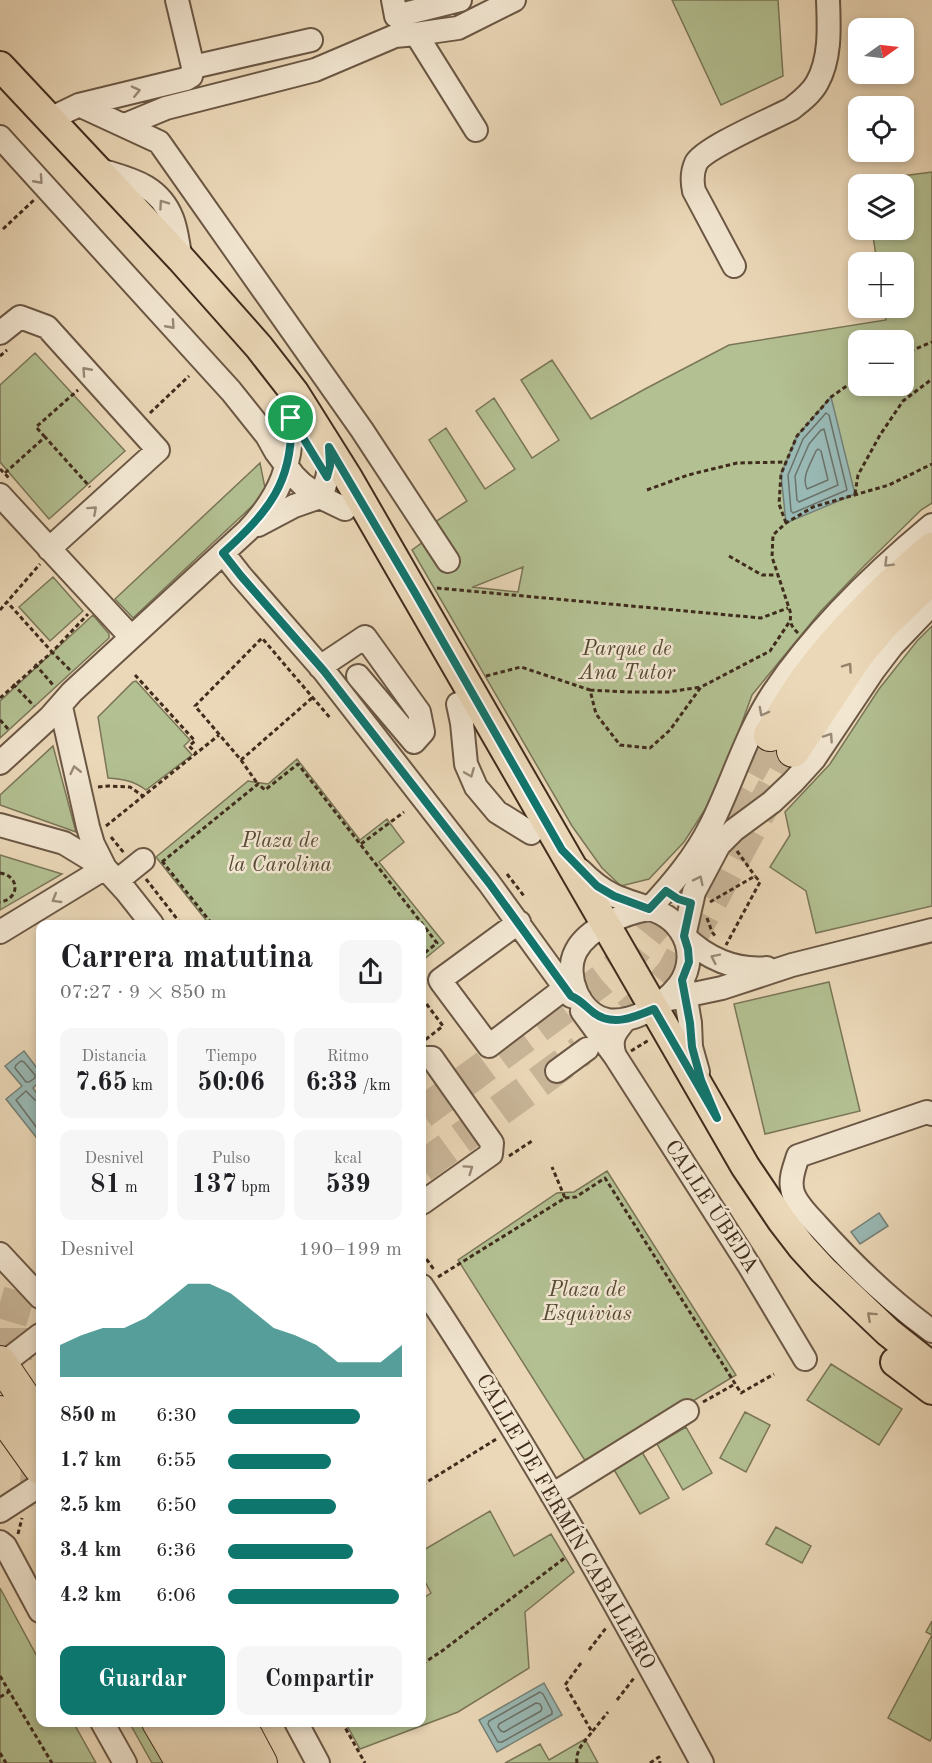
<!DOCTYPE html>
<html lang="es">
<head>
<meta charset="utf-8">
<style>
	:root { --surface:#fff; --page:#f6f6f6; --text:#202124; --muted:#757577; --accent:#0f766e }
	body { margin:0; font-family:"Old Standard TT",serif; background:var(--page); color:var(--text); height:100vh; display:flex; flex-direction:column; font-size:22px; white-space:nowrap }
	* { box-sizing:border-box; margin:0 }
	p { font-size:20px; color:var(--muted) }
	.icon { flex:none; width:33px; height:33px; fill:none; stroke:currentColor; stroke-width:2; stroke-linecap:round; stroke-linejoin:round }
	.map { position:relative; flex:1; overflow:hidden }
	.panel { position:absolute; left:36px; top:920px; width:390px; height:807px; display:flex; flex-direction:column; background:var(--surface); border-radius:12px; box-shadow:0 3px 9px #0003 }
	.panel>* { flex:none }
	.needle { width:39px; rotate:76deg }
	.fabs { position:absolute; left:848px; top:18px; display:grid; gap:12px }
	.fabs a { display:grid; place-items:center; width:66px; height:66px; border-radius:12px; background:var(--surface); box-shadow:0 3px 9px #0003; font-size:30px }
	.pin { position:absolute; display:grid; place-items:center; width:51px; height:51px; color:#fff; margin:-26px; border:3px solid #fff; border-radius:50%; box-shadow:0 2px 6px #0007 }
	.round { display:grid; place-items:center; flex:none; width:63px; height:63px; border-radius:12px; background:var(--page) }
	.summary { display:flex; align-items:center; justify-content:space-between; height:102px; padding:0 24px }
	h1 { font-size:33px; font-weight:800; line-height:45px }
	.stats { display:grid; grid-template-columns:repeat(3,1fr); gap:9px; height:102px; padding:6px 24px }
	.stats div { display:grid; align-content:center; border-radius:12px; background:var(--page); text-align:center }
	.stats b { font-size:26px; font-weight:800 }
	.stats small { font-size:16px; font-weight:400 }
	.stats p { font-size:16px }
	.chart { height:168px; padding:12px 24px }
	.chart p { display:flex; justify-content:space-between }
	.chart svg { width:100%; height:108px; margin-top:6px; fill:var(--accent); opacity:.7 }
	.button { display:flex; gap:12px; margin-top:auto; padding:12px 24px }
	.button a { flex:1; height:69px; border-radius:12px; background:var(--accent); color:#fff; font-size:24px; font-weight:800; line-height:69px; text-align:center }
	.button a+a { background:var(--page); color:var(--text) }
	ul { padding:0 24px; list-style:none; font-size:20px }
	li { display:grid; grid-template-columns:96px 72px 1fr; align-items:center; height:45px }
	li i { height:15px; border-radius:8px; background:var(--accent) }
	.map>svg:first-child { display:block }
	.green { fill:#b3c092; stroke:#7a7658; stroke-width:1.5; fill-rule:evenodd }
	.water { fill:#99b9b5; stroke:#758178; stroke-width:1.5 }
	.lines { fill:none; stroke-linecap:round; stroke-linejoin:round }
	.shore { stroke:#6c7269; stroke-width:1.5 }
	.highway-tunnel { stroke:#c9b699; stroke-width:32; stroke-dasharray:32 16; stroke-linecap:butt }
	.minor-casing { stroke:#6b5744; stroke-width:26 }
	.major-casing { stroke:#402c1d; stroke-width:32 }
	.highway-casing { stroke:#402c1d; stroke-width:34 }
	.path { stroke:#402c1d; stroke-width:3; stroke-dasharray:4.5 3; stroke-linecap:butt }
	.minor { stroke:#f2e6d1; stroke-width:22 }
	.major { stroke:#ebd8b8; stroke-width:28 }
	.highway { stroke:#ebd8b8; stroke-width:32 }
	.oneway { stroke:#998977 }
	.oneway2 { stroke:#96826a }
	.route-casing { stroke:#fff; stroke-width:12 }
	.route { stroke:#0f766e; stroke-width:8 }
	.labels { text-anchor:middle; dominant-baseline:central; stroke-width:5; stroke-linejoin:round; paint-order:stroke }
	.park-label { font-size:21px; font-style:italic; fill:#574a34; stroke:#f2e6d1 }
	.street-label { font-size:21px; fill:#402c1d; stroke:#f2e6d1 }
</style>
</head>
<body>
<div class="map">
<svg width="932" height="1763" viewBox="0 0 932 1763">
	<rect width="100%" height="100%" fill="#ebd8b8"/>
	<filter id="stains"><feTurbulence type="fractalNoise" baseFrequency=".00333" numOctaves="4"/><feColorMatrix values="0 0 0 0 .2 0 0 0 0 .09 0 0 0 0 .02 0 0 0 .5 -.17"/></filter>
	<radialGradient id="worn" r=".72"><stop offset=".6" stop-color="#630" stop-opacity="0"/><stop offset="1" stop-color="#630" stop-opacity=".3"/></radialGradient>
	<path class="green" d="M672,0H778L783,76L721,105Z
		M932,172V503L921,510L864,566L820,612L752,695L717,791L684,842L649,879L621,886L602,868L572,826L412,550L441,529L435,522L467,501L429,440L446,428L485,489L515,469L476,411L494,398L532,458L559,440L521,380L552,360L591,419L645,389L729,345L886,320L884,308H903V262H877L872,230H903V184H865V181ZM858,340H903V386H858ZM523,567L518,592L472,587H473Z
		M35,353L125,451L49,519L0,462V385Z
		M260,463L266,493L133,618L115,599Z
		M53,577L83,611L50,641L19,607Z
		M93,615L109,634V638L0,738V701Z
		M932,626V906L816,933L806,891L770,867L790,835L785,812L830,764L879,689L917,641Z
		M136,681L190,740L184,746L192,755L146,790C134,781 123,779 108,778L98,717L133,682Z
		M53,746L76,832L0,805V795Z
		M297,759L360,840L387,819L404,842L379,862L444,943L422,961V924H209L156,857L248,781L268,784Z
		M0,855L62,874L0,910Z
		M829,982L860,1111L765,1134L734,1004Z
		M607,1171L736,1375L594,1461L584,1459L458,1260L557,1193L574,1192Z
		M831,1364L902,1409L879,1445L807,1400Z
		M745,1412L770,1425L746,1472L720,1458Z
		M686,1427L712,1473L683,1490L657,1444Z
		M642,1452L669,1498L640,1514L613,1468Z
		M490,1511L514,1556L551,1534L574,1572L525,1612L529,1668L458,1712L360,1749L345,1722H422V1599L431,1593L422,1576V1551Z
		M776,1527L811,1546L802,1563L766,1544Z
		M0,1588L40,1662V1722H73L96,1763H0Z
		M932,1621V1737L930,1741L888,1718L932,1635L926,1632Z
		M129,1722H155L180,1763H152Z
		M585,1739L598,1763H505L540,1744L549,1760Z"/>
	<path class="water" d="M831,397L855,494L786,523L781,474L797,436Z
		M24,1051L40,1072V1081L33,1088L40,1098V1142L6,1099L22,1086L5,1066Z
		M879,1213L888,1226L860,1244L851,1232Z
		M544,1683L562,1715L497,1752L479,1720Z"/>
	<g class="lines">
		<path class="shore" d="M826,413L829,415L847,490L793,513L791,511L788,475L803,439Z
			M824,429L838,485L799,502L797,500L795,476L809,444L821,430Z
			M818,449L821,451L828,480L807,489C801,477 811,463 816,451Z
			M21,1061L24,1062L35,1075V1078L29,1082H26L15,1068L16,1065Z
			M40,1101L35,1100L26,1091L16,1100L40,1132
			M540,1692L543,1694L552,1711V1714L502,1742H498L488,1724L489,1721Z
			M536,1703L540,1704L542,1708L541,1711L504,1732L501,1731L498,1727L499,1724Z"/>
		<path class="highway-tunnel" d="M628,1015L657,990L673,971L793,751
			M422,1113L602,980L632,954L684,889L770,735
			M422,1167L581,1051
			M0,1302L40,1314
			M0,1344H40
			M38,1457L36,1481L40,1505"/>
		<g class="minor-casing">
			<path id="minor" d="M393,0L396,16L460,0
				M416,34L458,28L514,0
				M193,67L311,40
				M79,105L159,142L362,430L448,561
				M50,119L79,105L186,79L191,76L193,67L177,0
				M125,125L166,108L315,70L395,36L416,34L476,130
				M0,137L231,391L267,436L276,452L294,476L302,484L320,497L345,509
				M97,169C128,179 158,183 172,218C177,230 178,246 181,259
				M734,266L694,191C692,182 692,172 696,163C704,148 772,119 791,109C800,102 811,94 817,83C831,58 829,27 828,0
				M0,333L20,317L47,327L158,450L49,549
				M0,495L131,637
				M320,497C328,481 331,464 329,447
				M258,525L294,506L320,497
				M223,553L241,576L324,671L489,883L565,988L571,996L580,999
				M320,667L365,637L419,712L423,732L414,742L358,676
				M458,704L462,723L466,764L476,787L497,812L531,833
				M61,707L88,827L93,844L105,868
				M0,763L50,717L72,692L248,530C280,496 293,464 291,418
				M0,825L64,843L105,868L126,891L152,924
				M580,870C590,880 600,889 613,895C635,906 666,908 680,930C692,947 691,969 679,985C669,998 658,1006 644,1013C633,1018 621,1022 608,1020C580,1015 563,976 576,951C588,928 625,913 649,909
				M117,881L143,860
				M649,909C673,883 695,857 711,825C732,783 747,732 773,693C816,629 873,574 932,525
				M519,922L440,980L442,983L489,1046L565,988
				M0,932L105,868
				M684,936L694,892L719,845L734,830L772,802L793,782L814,759L873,671L892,646L932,604
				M684,936C706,958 735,971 767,968
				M683,981L690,1023L691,1047L698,1072
				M665,1000L722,988L792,965L932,930
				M583,1009L582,1011L615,1056C609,1039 615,1032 626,1019
				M615,1056L750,1267L805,1359
				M422,1058H432L492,1143L491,1154L422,1203
				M557,1071L587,1049
				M932,1114L927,1112L798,1156C795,1166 790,1177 792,1188C793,1201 808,1215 817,1225C852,1264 890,1301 932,1331
				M0,1254L40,1297
				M422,1286C524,1439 615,1601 702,1763
				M0,1366L40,1335
				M552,1495L687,1411
				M0,1511L40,1485
				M0,1542L5,1546L40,1611
				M102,1722L125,1763
				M296,1722L318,1763"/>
		</g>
		<g class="major-casing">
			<path id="major" d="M0,66L181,259L259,347L294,392L348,478L745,1166L782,1221L802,1247L823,1270L888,1332L932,1367
				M895,1362L932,1390"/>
		</g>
		<g class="highway-casing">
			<path id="highway" d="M770,735C782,717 793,699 805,681C840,633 887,587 932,549
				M793,751L857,655L884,623L932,577
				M0,1362L40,1421
				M0,1412L40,1468
				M158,1722L182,1763
				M185,1722L207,1763
				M212,1722L235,1763
				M239,1722L261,1763"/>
		</g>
		<path class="path" d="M3,229L35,199
			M903,354L932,342
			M0,356L7,350
			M150,413L189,376
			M45,437L36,427L78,390
			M0,469L9,478
			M5,473L45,437L90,487
			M647,490L688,475L737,463L786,462
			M855,494L858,475L880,435L903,401L932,379
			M786,523L779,504L781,474L797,436L831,397L858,378
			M729,556L762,575H778
			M437,588L761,618L788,608
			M0,610L40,564
			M798,633C792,627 789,623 791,614L772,557L773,535L786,523L813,507L889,485L932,464
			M35,664L53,685
			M70,670L52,652L88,614
			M135,675L195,741L189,746L196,753
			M486,676L521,667L590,690L596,714L620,745L650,748L670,730L701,687L770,651L790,621
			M13,684L34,706
			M590,690L628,692H668L701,687
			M0,698L52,652L8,603
			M312,698L241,760L195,706L262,638L331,719
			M0,720L9,730
			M241,760L257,783
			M98,787L109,786L130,787L143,796
			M106,826L219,735
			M111,837L124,853
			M361,844L404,812
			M737,851L755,876
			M162,861L212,924
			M162,862L258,784L265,790L298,764L437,943L422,955
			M0,873C20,876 20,899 0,902
			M507,874L524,896
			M146,879L181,924
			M710,902L755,876L760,882L726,945
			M707,918L712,932L716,937
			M422,998L443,1026L425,1040
			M631,1051L649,1040
			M509,1156L532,1141
			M565,1198L576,1197L605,1178L741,1393L774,1374
			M422,1253L435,1271
			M438,1277L565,1198L552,1167
			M703,1402L735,1384
			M422,1485L498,1438
			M18,1534L22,1518
			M589,1650L606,1628
			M581,1663L565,1685L592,1732L608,1712
			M422,1664L442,1651L566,1557
			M0,1676L52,1763
			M0,1697L10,1691
			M617,1700L634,1678
			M342,1722L365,1763
			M0,1753L6,1763
			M577,1763C575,1751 584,1742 592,1732
			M650,1763L659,1757L660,1763"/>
		<use href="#minor" class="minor"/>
		<use href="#major" class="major"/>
		<use href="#highway" class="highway"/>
	</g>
	<defs><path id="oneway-chevron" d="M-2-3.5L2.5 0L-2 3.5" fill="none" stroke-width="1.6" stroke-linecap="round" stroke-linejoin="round" transform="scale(1.5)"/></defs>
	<g class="oneway">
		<use href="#oneway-chevron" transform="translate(136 91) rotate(-13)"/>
		<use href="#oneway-chevron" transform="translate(39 180) rotate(48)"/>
		<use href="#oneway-chevron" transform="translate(163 204) rotate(-125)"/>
		<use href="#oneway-chevron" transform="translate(171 325) rotate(48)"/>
		<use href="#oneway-chevron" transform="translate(86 371) rotate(-132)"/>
		<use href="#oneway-chevron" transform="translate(93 510) rotate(-42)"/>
		<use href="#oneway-chevron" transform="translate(888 563) rotate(135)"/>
		<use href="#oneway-chevron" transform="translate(763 712) rotate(118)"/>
		<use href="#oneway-chevron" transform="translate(829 737) rotate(-56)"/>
		<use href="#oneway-chevron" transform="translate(75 770) rotate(-103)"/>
		<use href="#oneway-chevron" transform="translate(470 773) rotate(68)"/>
		<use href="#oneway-chevron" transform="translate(699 880) rotate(-64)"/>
		<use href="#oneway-chevron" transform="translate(56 899) rotate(149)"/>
		<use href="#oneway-chevron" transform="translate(715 958) rotate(-154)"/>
		<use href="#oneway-chevron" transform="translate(469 1169) rotate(-35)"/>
	</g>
	<g class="oneway2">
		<use href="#oneway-chevron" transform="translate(848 667) rotate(-55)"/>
		<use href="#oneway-chevron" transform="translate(871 1316) rotate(-138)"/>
	</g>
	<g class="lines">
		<g class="route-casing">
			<path id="route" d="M291,418L327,477L330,466L329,447L414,591L562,850L597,886L614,896L649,909L666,891L678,899L691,903L684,936L688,949L689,962L682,980L690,1023L692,1047L701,1080L717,1118L654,1009C635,1017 613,1027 594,1013C586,1007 581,1000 571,996L489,883L324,671L241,576L223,553C268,512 294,482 291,418Z"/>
		</g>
		<use href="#route" class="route"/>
	</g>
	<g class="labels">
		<g class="park-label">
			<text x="627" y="649">Parque de<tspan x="627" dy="24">Ana Tutor</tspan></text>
			<text x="280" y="841">Plaza de<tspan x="280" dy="24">la Carolina</tspan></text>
			<text x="587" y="1290">Plaza de<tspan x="587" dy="24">Esquivias</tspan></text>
		</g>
		<g class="street-label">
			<text transform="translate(711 1207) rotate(57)">CALLE ÚBEDA</text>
			<text transform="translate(565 1522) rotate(60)">CALLE DE FERMÍN CABALLERO</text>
		</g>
	</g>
	<rect width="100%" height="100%" filter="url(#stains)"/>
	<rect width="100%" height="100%" fill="url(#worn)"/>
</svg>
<div class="fabs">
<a><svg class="needle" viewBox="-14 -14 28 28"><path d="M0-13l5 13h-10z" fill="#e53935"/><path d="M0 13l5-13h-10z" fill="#757577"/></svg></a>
<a><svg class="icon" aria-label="locate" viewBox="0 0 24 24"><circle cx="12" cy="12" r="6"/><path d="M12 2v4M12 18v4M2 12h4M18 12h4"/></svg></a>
<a><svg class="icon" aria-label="layers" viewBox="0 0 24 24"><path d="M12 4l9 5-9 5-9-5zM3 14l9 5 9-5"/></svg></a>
<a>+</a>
<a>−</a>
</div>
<div class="pin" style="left:291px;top:418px;background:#1e9e55"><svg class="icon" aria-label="arrive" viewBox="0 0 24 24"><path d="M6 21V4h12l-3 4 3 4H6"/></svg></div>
<section class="panel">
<div class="summary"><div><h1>Carrera matutina</h1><p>07:27 · 9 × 850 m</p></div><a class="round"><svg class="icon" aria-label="share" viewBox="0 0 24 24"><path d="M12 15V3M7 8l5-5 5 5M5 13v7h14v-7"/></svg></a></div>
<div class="stats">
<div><p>Distancia</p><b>7.65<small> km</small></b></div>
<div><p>Tiempo</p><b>50:06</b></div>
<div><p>Ritmo</p><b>6:33<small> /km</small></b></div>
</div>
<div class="stats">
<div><p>Desnivel</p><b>81<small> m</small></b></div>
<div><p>Pulso</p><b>137<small> bpm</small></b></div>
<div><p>kcal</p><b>539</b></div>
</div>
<div class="chart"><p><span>Desnivel</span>190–199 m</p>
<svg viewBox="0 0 160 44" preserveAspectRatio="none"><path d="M0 44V31L10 27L20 24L30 24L40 20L50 13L60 6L70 6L80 10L90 17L100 24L110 27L120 31L130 38L140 38L150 38L160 31V44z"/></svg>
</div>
<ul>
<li><b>850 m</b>6:30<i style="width:76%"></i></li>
<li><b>1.7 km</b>6:55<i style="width:59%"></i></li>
<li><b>2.5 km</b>6:50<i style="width:62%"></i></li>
<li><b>3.4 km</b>6:36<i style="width:72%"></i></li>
<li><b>4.2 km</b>6:06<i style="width:98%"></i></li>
</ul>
<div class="button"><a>Guardar</a><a>Compartir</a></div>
</section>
</div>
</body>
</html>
